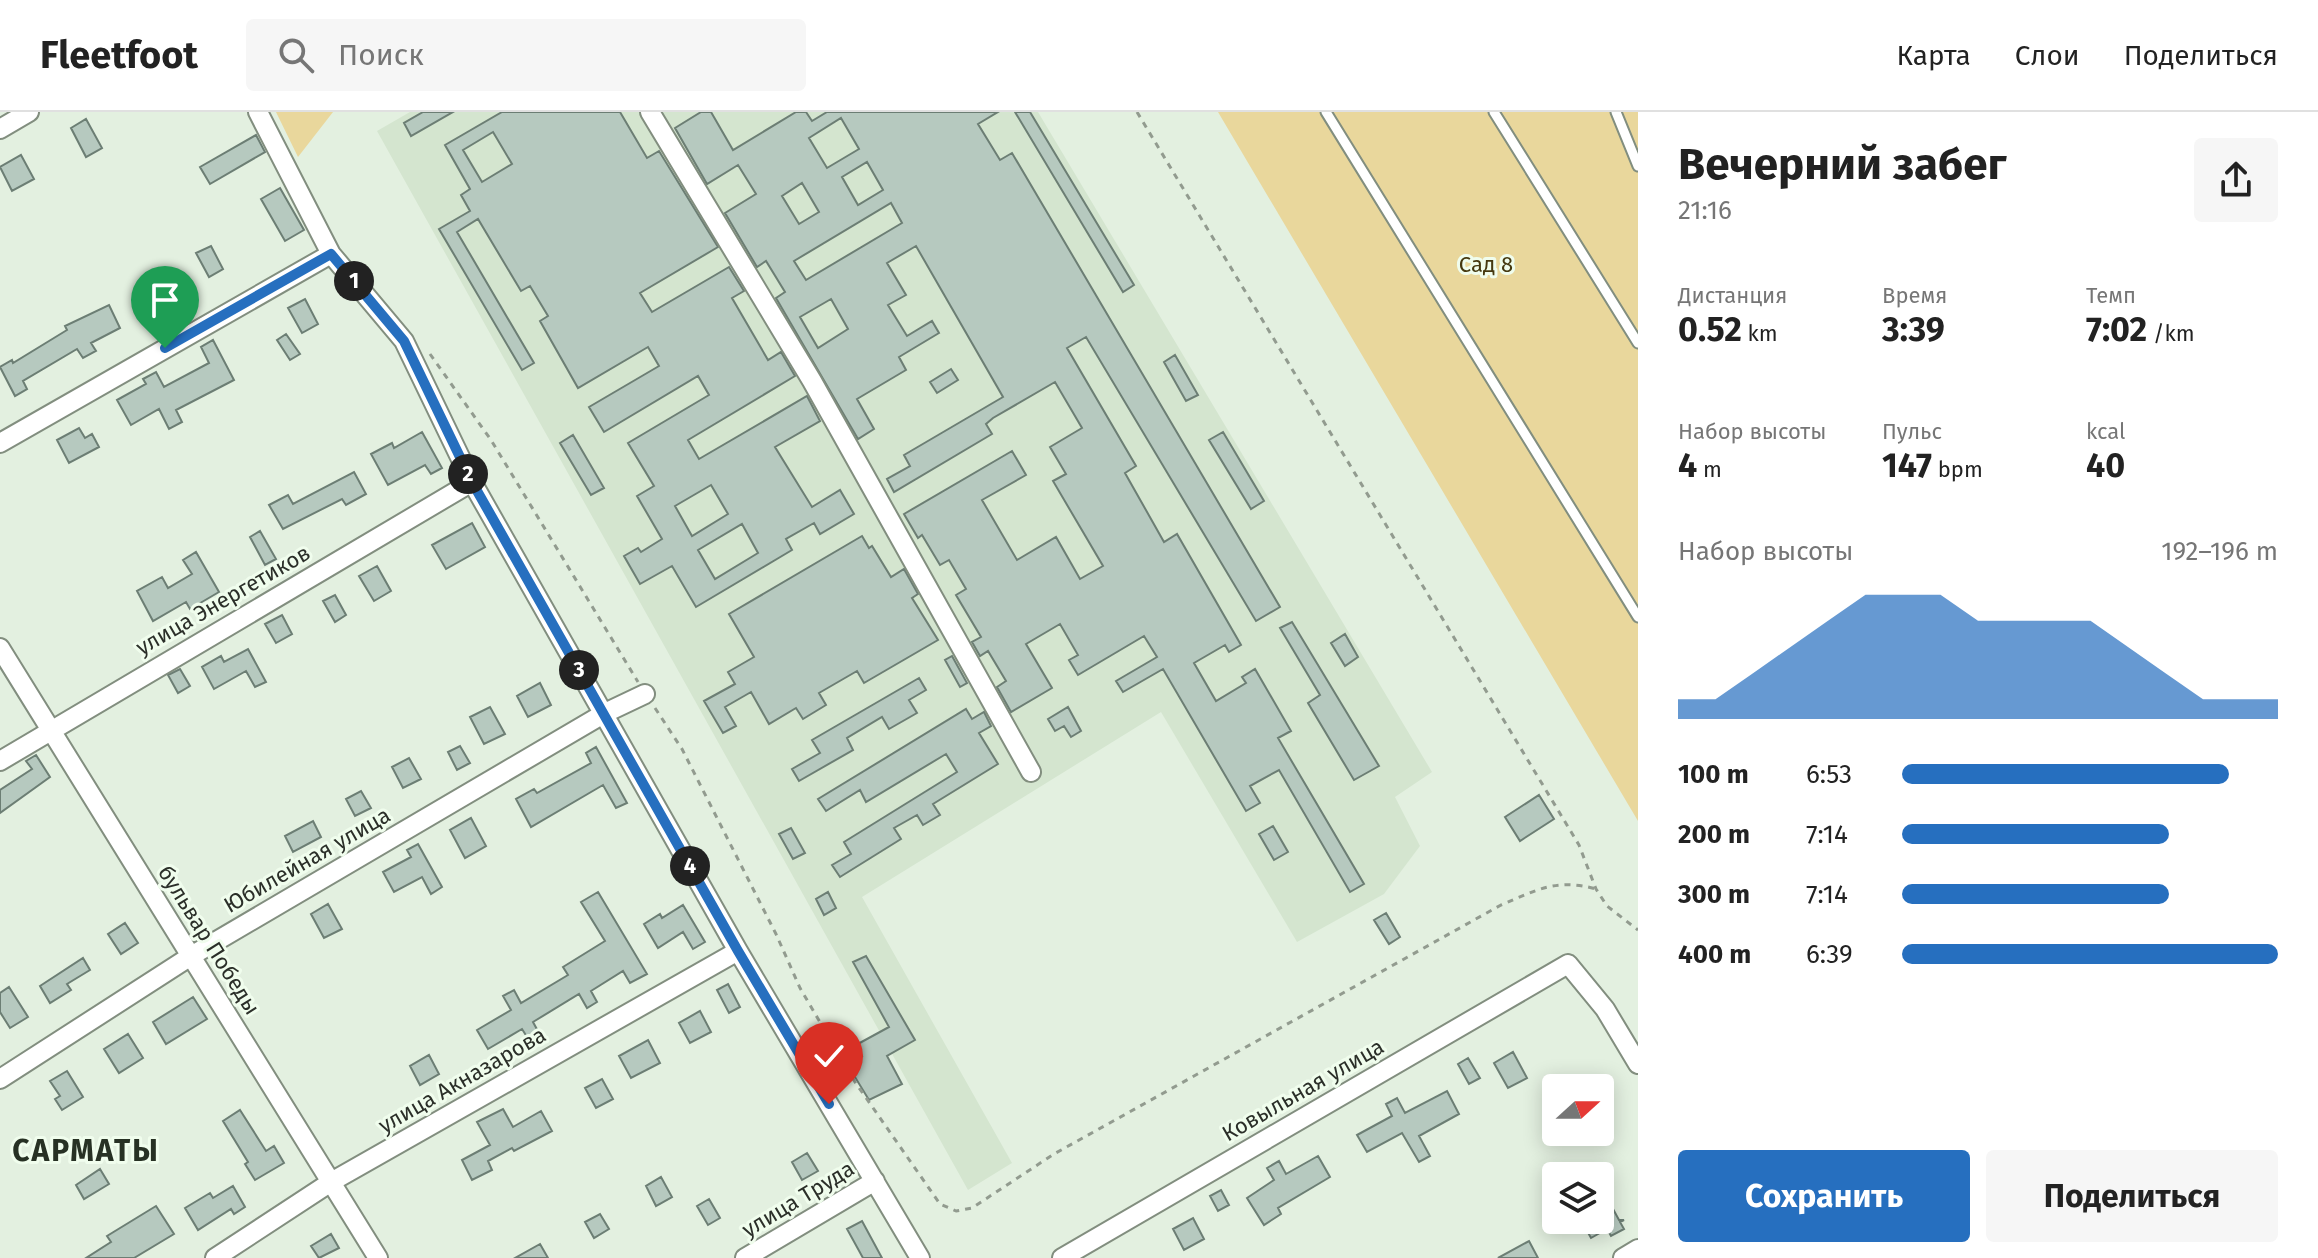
<!DOCTYPE html>
<html lang="ru">
<head>
<meta charset="utf-8">
<style>
	:root { --surface:#fff; --page:#f6f6f6; --text:#222; --muted:#767676; --line:#e0e0e0; --accent:#266fbf }
	body { margin:0; font-family:"Fira Sans",sans-serif; background:var(--page); color:var(--text); height:100vh; display:flex; flex-direction:column; font-size:30px; white-space:nowrap }
	* { box-sizing:border-box; margin:0 }
	p { font-size:26px; color:var(--muted) }
	.icon { flex:none; width:44px; height:44px; fill:none; stroke:currentColor; stroke-width:2; stroke-linecap:round; stroke-linejoin:round }
	.map { position:relative; flex:1; overflow:hidden }
	.sheet { display:flex; flex-direction:column; background:var(--surface); width:680px }
	.sheet>* { flex:none }
	.needle { width:52px; rotate:69deg }
	.controls { position:absolute; left:1542px; top:962px; display:grid; gap:16px }
	.controls a { display:grid; place-items:center; width:72px; height:72px; border-radius:8px; background:var(--surface); box-shadow:0 4px 20px #0003; font-size:40px }
	.pin { position:absolute; display:grid; place-items:center; width:68px; height:68px; color:#fff; margin:-82px -34px; border-radius:50% 50% 50% 0; rotate:-45deg; box-shadow:0 0 8px #0007 }
	.pin .icon { rotate:45deg }
	.km { position:absolute; width:40px; height:40px; margin:-20px; border-radius:50%; background:#222; color:#fff; font-size:22px; line-height:40px; text-align:center }
	.round { display:grid; place-items:center; flex:none; width:84px; height:84px; border-radius:8px; background:var(--page) }
	.headline { display:flex; align-items:center; justify-content:space-between; height:136px; padding:0 40px }
	h1 { font-size:44px; font-weight:700; line-height:60px }
	.stats { display:grid; grid-template-columns:repeat(3,1fr); gap:12px; height:136px; padding:8px 40px }
	.stats div { display:grid; align-content:center }
	.stats b { font-size:34px; font-weight:700 }
	.stats small { font-size:22px; font-weight:400 }
	.stats p { font-size:22px }
	.chart { height:224px; padding:16px 40px }
	.chart p { display:flex; justify-content:space-between }
	.chart svg { width:100%; height:144px; margin-top:8px; fill:var(--accent); opacity:.7 }
	.action { display:flex; gap:16px; margin-top:auto; padding:16px 40px }
	.action a { flex:1; height:92px; border-radius:8px; background:var(--accent); color:#fff; font-size:32px; font-weight:700; line-height:92px; text-align:center }
	.action a+a { background:var(--page); color:var(--text) }
	ul { padding:0 40px; list-style:none; font-size:26px }
	li { display:grid; grid-template-columns:128px 96px 1fr; align-items:center; height:60px }
	li i { height:20px; border-radius:10px; background:var(--accent) }
	header { display:flex; align-items:center; gap:48px; box-sizing:border-box; height:112px; padding:0 40px; background:var(--surface); border-bottom:2px solid var(--line) }
	header strong { font-size:38px }
	nav { display:flex; gap:44px; margin-inline-start:auto; font-size:28px }
	.search { width:560px; height:72px; background:var(--page); display:flex; align-items:center; gap:20px; box-sizing:border-box; padding:0 28px; border-radius:8px; color:var(--muted); font-size:30px }
	main { display:flex; flex:1; min-height:0 }
	.map>svg:first-child { display:block }
	.built { fill:#d4e5cf }
	.green { fill:#e9d79c }
	.building { fill:#b6c9bf; stroke:#6c7e74; stroke-width:2; fill-rule:evenodd }
	.lines { fill:none; stroke-linecap:round; stroke-linejoin:round }
	.service-casing { stroke:#828e7f; stroke-width:13 }
	.minor-casing { stroke:#828e7f; stroke-width:22 }
	.path { stroke:#929b8f; stroke-width:3; stroke-dasharray:6 6; stroke-linecap:butt }
	.service { stroke:#fff; stroke-width:9 }
	.minor { stroke:#fff; stroke-width:18 }
	.route-casing { stroke:#fff; stroke-width:16 }
	.route { stroke:#266fbf; stroke-width:10 }
	.labels { text-anchor:middle; dominant-baseline:central; stroke-width:6; stroke-linejoin:round; paint-order:stroke }
	.park-label { font-size:22px; fill:#45390f; stroke:#f0fded }
	.street-label { font-size:22px; fill:#2b2f29; stroke:#f0fded }
	.district-label { font-size:30px; font-weight:bold; letter-spacing:2px; fill:#273124; stroke:#f0fded }
</style>
</head>
<body>
<header>
<strong>Fleetfoot</strong>
<div class="search"><svg class="icon" aria-label="search" viewBox="0 0 24 24"><circle cx="10" cy="10" r="6"/><path d="M15 15l6 6"/></svg>Поиск</div>
<nav><a>Карта</a><a>Слои</a><a>Поделиться</a></nav>
</header>
<main>
<div class="map">
<svg width="1638" height="1146" viewBox="0 0 1638 1146">
	<rect width="100%" height="100%" fill="#e3f0e0"/>
	<path class="built" d="M410,0H1038L1432,660L1395,685L1420,734L1384,782L1297,830L1161,600L862,785L1012,1051L968,1078L377,19Z"/>
	<path class="green" d="M276,0H333L298,45Z
		M1218,0H1638V709Z"/>
	<path class="building" d="M423,0H453L411,24L404,11Z
		M502,0H620L647,46L659,39L718,135L640,181L652,200L729,155L744,179L732,186L768,248L781,240L795,264L688,328L699,347L807,284L820,309L775,335L812,395L840,378L854,402L820,422L814,411L786,427L792,438L696,495L672,454L640,472L624,444L638,436L641,440L662,427L637,384L654,374L628,331L709,283L698,264L604,320L589,295L659,254L648,235L578,276L540,209L548,204L530,174L521,179L478,107L457,120L534,251L522,258L439,117L470,99L461,83L470,77L445,33ZM493,20L512,52L482,70L463,38ZM711,373L728,402L692,424L675,394ZM742,412L758,441L715,467L698,438Z
		M701,0H711L733,38L796,0H806L812,9L827,0H998L978,12L1000,48L1012,41L1280,495L1256,509L1086,225L1067,236L1136,354L1125,361L1164,430L1177,422L1241,533L1229,540L1225,533L1194,551L1216,589L1246,571L1242,565L1255,557L1291,619L1278,626L1364,772L1350,780L1279,658L1250,674L1260,691L1246,699L1163,557L1123,580L1116,569L1157,545L1144,524L1078,563L1069,548L1078,543L1060,512L1026,532L1052,576L1011,600L997,575L1006,569L988,539L980,544L972,530L981,525L956,483L966,477L949,448L940,453L922,423L918,426L904,402L1012,339L1026,363L982,388L1017,448L1056,425L1080,467L1103,454L1053,369L1066,362L1050,335L1082,316L1055,270L993,306L986,312L992,322L894,380L887,367L910,354L904,343L1003,285L916,134L887,151L906,183L888,193L907,224L932,209L939,221L899,245L906,258L857,287L874,317L858,327L776,186L785,180L766,149L757,155L725,101L756,82L738,53L707,72L675,16ZM841,6L859,37L827,56L809,26ZM867,50L883,78L858,93L842,65ZM802,71L819,100L799,112L782,84ZM891,91L902,111L806,168L794,149ZM831,187L848,217L818,236L800,205Z
		M1015,0H1030L1134,173L1123,180Z
		M86,7L102,36L86,45L71,16Z
		M256,23L265,40L210,72L200,55Z
		M21,43L34,67L12,79L0,55Z
		M280,76L304,118L285,129L261,87Z
		M211,134L223,157L209,165L196,141Z
		M162,165L175,188L161,196L149,172Z
		M305,187L318,212L302,221L288,196Z
		M109,193L120,216L91,231L96,239L83,246L77,237L23,269L27,277L15,284L0,255L12,248L13,251L67,218L65,214Z
		M286,222L300,242L290,248L277,228Z
		M213,228L234,268L176,298L182,310L169,317L159,297L131,313L117,288L146,272L143,267L156,260L164,275L209,251L201,235Z
		M1175,243L1198,283L1186,289L1164,250Z
		M951,257L958,268L937,281L930,270Z
		M79,316L85,326L92,322L99,335L69,351L57,328Z
		M422,320L442,356L431,362L425,353L388,373L371,342L392,331L394,336Z
		M1223,320L1264,389L1251,397L1209,328Z
		M573,323L604,376L591,383L560,331Z
		M354,360L366,382L346,393L342,387L283,417L269,393L288,383L293,392Z
		M472,411L485,435L446,457L432,433Z
		M260,419L276,447L265,453L250,425Z
		M862,424L869,436L872,434L891,465L904,457L918,482L912,486L938,528L864,571L857,559L819,581L826,593L803,607L796,596L769,612L751,580L725,595L736,614L723,621L704,589L735,572L728,560L754,545L729,502Z
		M196,440L219,480L190,497L186,490L153,509L137,479L162,465L168,476L192,462L183,448Z
		M377,454L391,479L374,489L359,464Z
		M335,483L346,503L335,510L323,489Z
		M282,503L292,522L276,531L265,512Z
		M1292,510L1379,654L1354,668L1308,591L1320,583L1280,516Z
		M1345,522L1358,545L1345,554L1331,531Z
		M248,537L266,570L255,575L246,559L214,577L202,555L221,544L224,550Z
		M952,544L967,571L960,575L945,548Z
		M180,557L190,574L178,581L168,563Z
		M919,566L926,578L909,588L917,601L889,617L882,605L847,626L853,638L799,669L792,657L820,641L812,628Z
		M540,571L551,593L528,605L517,584Z
		M490,595L505,622L484,632L470,605Z
		M1068,595L1081,619L1071,625L1064,614L1055,619L1048,607Z
		M966,597L972,607L984,600L991,614L979,621L998,652L933,692L940,703L923,713L917,703L894,716L901,727L840,765L832,753L851,742L844,730L957,660L946,642L866,690L860,678L826,699L818,687Z
		M460,634L470,651L457,658L448,640Z
		M596,635L627,691L616,696L603,673L531,715L516,687L534,677L537,681L591,651L586,641Z
		M36,643L50,665L0,701V678L32,657L26,649Z
		M409,646L421,667L403,676L392,655Z
		M361,679L371,696L355,704L346,687Z
		M1539,683L1554,707L1520,729L1505,705Z
		M471,706L486,734L465,746L450,718Z
		M313,709L321,725L293,740L285,724Z
		M1273,714L1288,740L1274,748L1259,722Z
		M791,716L805,741L793,747L779,722Z
		M418,732L442,775L431,782L422,765L394,780L383,760L411,745L407,738Z
		M598,780L647,862L630,871L623,859L591,879L597,890L587,896L579,882L533,910L539,921L529,928L522,917L488,937L477,918L511,898L503,884L514,878L521,891L568,863L563,855L605,829L581,790Z
		M828,780L836,796L824,803L816,787Z
		M328,792L342,817L324,826L311,802Z
		M683,793L705,830L693,837L683,820L658,836L644,812L660,802L662,806Z
		M1386,801L1400,825L1389,832L1374,808Z
		M125,811L138,831L121,842L108,822Z
		M866,844L915,928L887,944L902,972L869,988L847,952L862,944L856,933L889,915L853,850Z
		M83,846L90,858L67,872L71,878L50,891L40,874Z
		M728,872L740,895L729,901L717,878Z
		M9,875L28,905L10,916L0,900V881Z
		M193,885L207,907L166,932L153,910Z
		M700,899L711,920L690,931L679,911Z
		M128,922L143,946L119,961L104,937Z
		M648,928L660,951L631,966L619,944Z
		M1513,940L1527,966L1508,976L1494,951Z
		M429,943L439,962L420,973L410,954Z
		M1468,946L1480,966L1469,972L1458,952Z
		M67,959L83,985L62,998L55,987L60,984L50,969Z
		M602,967L613,987L596,996L585,976Z
		M1447,979L1459,1002L1419,1024L1430,1044L1419,1050L1402,1021L1367,1040L1357,1023L1392,1004L1386,992L1397,986L1405,1001Z
		M503,997L513,1015L541,999L552,1019L514,1039L512,1036L488,1049L492,1058L472,1068L462,1048L490,1033L477,1010Z
		M240,998L266,1039L274,1034L284,1051L255,1068L245,1052L248,1050L223,1009Z
		M807,1041L818,1059L802,1068L792,1050Z
		M1318,1044L1330,1065L1278,1096L1281,1102L1264,1113L1247,1086L1274,1068L1267,1056L1279,1049L1286,1062Z
		M100,1057L109,1072L84,1087L76,1073Z
		M661,1065L672,1085L656,1094L646,1074Z
		M1600,1073L1619,1108H1624L1620,1110L1624,1117L1611,1124L1607,1117L1591,1126L1581,1108H1600Z
		M233,1074L245,1095L234,1102L231,1097L198,1118L185,1096L210,1081L213,1086Z
		M1221,1078L1229,1093L1218,1099L1210,1084Z
		M709,1087L720,1106L708,1113L697,1094Z
		M156,1094L174,1122L134,1146H86L111,1130L107,1124Z
		M600,1102L609,1117L594,1126L585,1110Z
		M1193,1106L1204,1127L1184,1138L1173,1117Z
		M862,1109L882,1146H863L847,1117Z
		M331,1122L339,1136L319,1146L311,1134Z
		M1529,1129L1538,1146H1498Z
		M540,1132L548,1146H515Z"/>
	<g class="lines">
		<g class="service-casing">
			<path id="service" d="M1326,0L1638,505
				M1494,0L1638,231
				M1616,0L1638,54"/>
		</g>
		<g class="minor-casing">
			<path id="minor" d="M258,0L331,142L404,229L472,370L738,839L920,1146
				M650,0L812,269L1031,660
				M0,17L29,0
				M0,331L331,142
				M0,536L378,1146
				M0,649L472,370
				M0,967L191,844L605,601L645,582
				M215,1146L331,1070L738,839
				M745,1146L875,1069
				M1062,1146L1568,852L1605,897L1638,952
				M1623,1146L1638,1137"/>
		</g>
		<path class="path" d="M1137,0L1579,733L1596,777L1607,794L1638,818
			M430,242L491,328L638,570
			M655,596L682,637L776,822L800,876L855,970L940,1092L956,1099L972,1096L1054,1042L1501,793C1537,778 1556,766 1596,777"/>
		<use href="#service" class="service"/>
		<use href="#minor" class="minor"/>
	</g>
	<g class="lines">
		<g class="route-casing">
			<path id="route" d="M165,236L331,142L404,229L472,370L738,839L829,992"/>
		</g>
		<use href="#route" class="route"/>
	</g>
	<g class="labels">
		<g class="park-label">
			<text x="1486" y="152">Сад 8</text>
		</g>
		<g class="street-label">
			<text transform="translate(223 488) rotate(-30)">улица Энергетиков</text>
			<text transform="translate(307 748) rotate(-30)">Юбилейная улица</text>
			<text transform="translate(209 828) rotate(58)">бульвар Победы</text>
			<text transform="translate(462 968) rotate(-30)">улица Акназарова</text>
			<text transform="translate(1303 978) rotate(-30)">Ковыльная улица</text>
			<text transform="translate(798 1087) rotate(-31)">улица Труда</text>
		</g>
		<g class="district-label">
			<text x="86" y="1039">САРМАТЫ</text>
		</g>
	</g>
</svg>
<div class="controls">
<a><svg class="needle" viewBox="-14 -14 28 28"><path d="M0-13l5 13h-10z" fill="#e53935"/><path d="M0 13l5-13h-10z" fill="#767676"/></svg></a>
<a><svg class="icon" aria-label="layers" viewBox="0 0 24 24"><path d="M12 4l9 5-9 5-9-5zM3 14l9 5 9-5"/></svg></a>
</div>
<div class="pin" style="left:165px;top:236px;background:#1e9e55"><svg class="icon" aria-label="arrive" viewBox="0 0 24 24"><path d="M6 21V4h12l-3 4 3 4H6"/></svg></div>
<div class="pin" style="left:829px;top:992px;background:#d93025"><svg class="icon" aria-label="check" viewBox="0 0 24 24"><path d="M5 12l5 5 9-10"/></svg></div>
<b class="km" style="left:354px;top:169px">1</b>
<b class="km" style="left:468px;top:362px">2</b>
<b class="km" style="left:579px;top:558px">3</b>
<b class="km" style="left:690px;top:754px">4</b>
</div>
<section class="sheet">
<div class="headline"><div><h1>Вечерний забег</h1><p>21:16</p></div><a class="round"><svg class="icon" aria-label="share" viewBox="0 0 24 24"><path d="M12 15V3M7 8l5-5 5 5M5 13v7h14v-7"/></svg></a></div>
<div class="stats">
<div><p>Дистанция</p><b>0.52<small> km</small></b></div>
<div><p>Время</p><b>3:39</b></div>
<div><p>Темп</p><b>7:02<small> /km</small></b></div>
</div>
<div class="stats">
<div><p>Набор высоты</p><b>4<small> m</small></b></div>
<div><p>Пульс</p><b>147<small> bpm</small></b></div>
<div><p>kcal</p><b>40</b></div>
</div>
<div class="chart"><p><span>Набор высоты</span>192–196 m</p>
<svg viewBox="0 0 160 44" preserveAspectRatio="none"><path d="M0 44V38L10 38L20 30L30 22L40 14L50 6L60 6L70 6L80 14L90 14L100 14L110 14L120 22L130 30L140 38L150 38L160 38V44z"/></svg>
</div>
<ul>
<li><b>100 m</b>6:53<i style="width:87%"></i></li>
<li><b>200 m</b>7:14<i style="width:71%"></i></li>
<li><b>300 m</b>7:14<i style="width:71%"></i></li>
<li><b>400 m</b>6:39<i style="width:100%"></i></li>
</ul>
<div class="action"><a>Сохранить</a><a>Поделиться</a></div>
</section>
</main>
</body>
</html>
